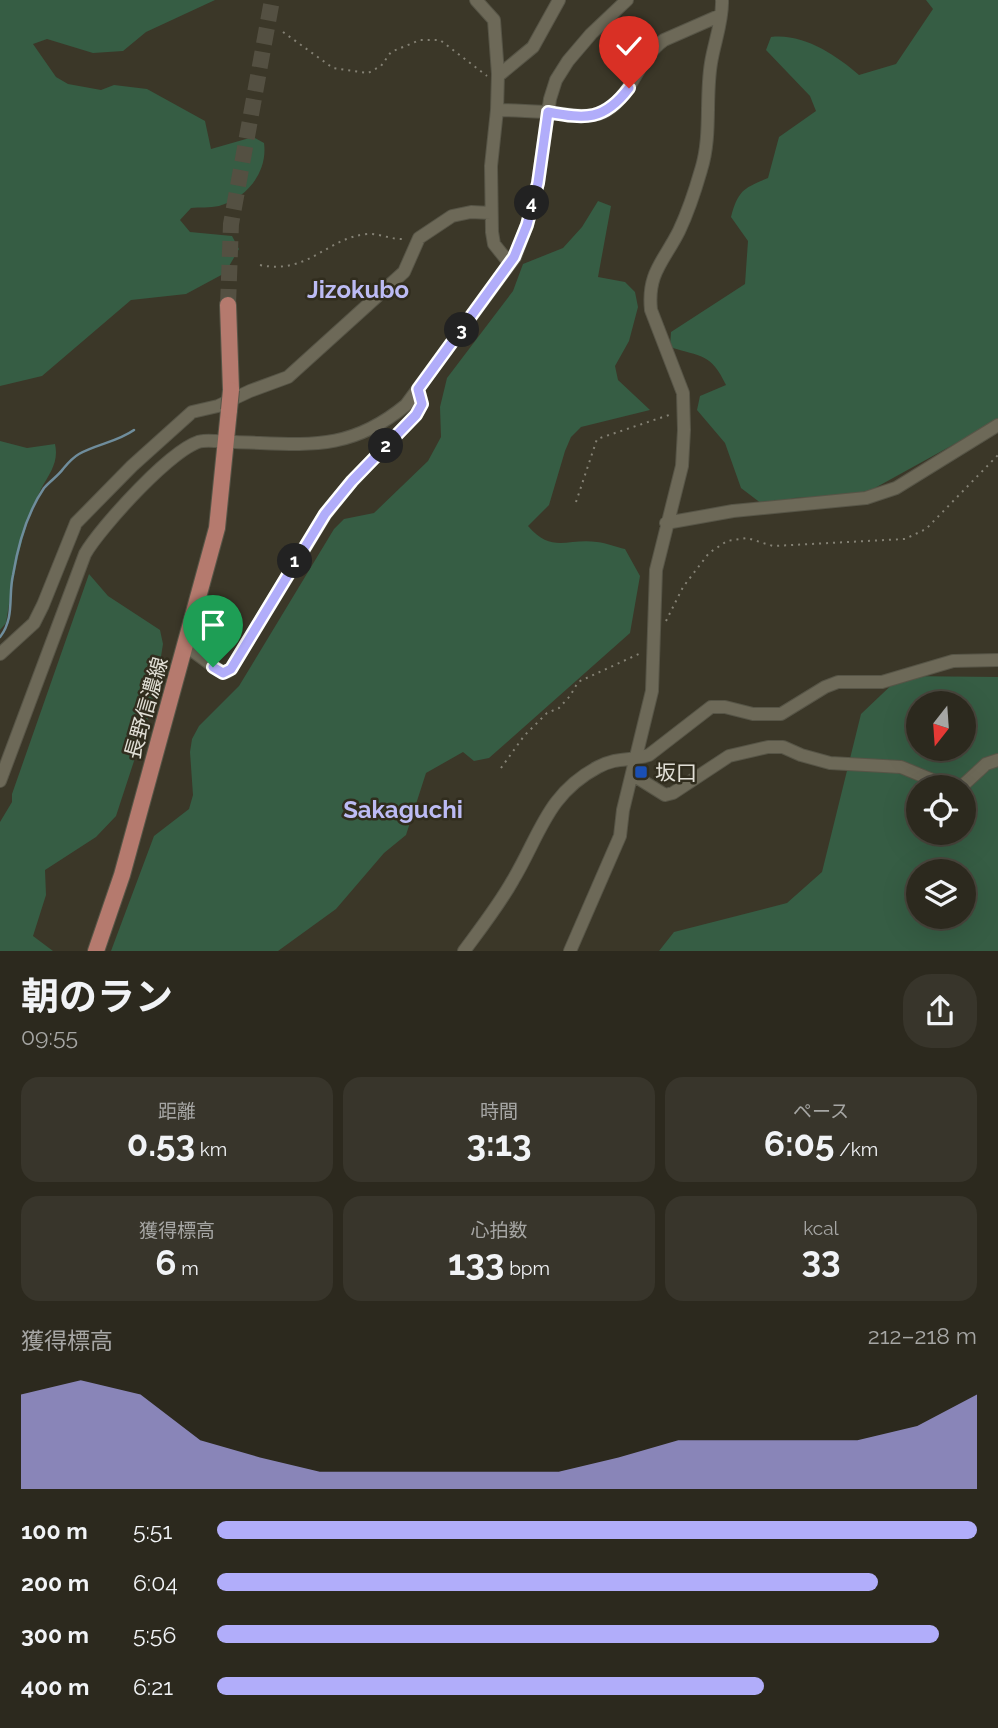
<!DOCTYPE html>
<html lang="ja">
<head>
<meta charset="utf-8">
<style>
	:root { --surface:#2c291e; --page:#38352b; --text:#f1f3f6; --muted:#a6a6a4; --line:#48453c; --accent:#b1adfa }
	body { margin:0; font-family:Raleway,"Noto Sans JP",sans-serif; background:var(--page); color:var(--text); height:100vh; display:flex; flex-direction:column; font-size:26px; white-space:nowrap }
	* { box-sizing:border-box; margin:0 }
	p { font-size:23px; color:var(--muted) }
	.icon { flex:none; width:38px; height:38px; fill:none; stroke:currentColor; stroke-width:2; stroke-linecap:round; stroke-linejoin:round }
	.map { position:relative; height:951px; overflow:hidden }
	.panel { display:flex; flex-direction:column; background:var(--surface); flex:1 }
	.panel>* { flex:none }
	.needle { width:46px; rotate:197deg }
	.fabs { position:absolute; left:906px; top:691px; display:grid; gap:14px }
	.fabs a { display:grid; place-items:center; width:70px; height:70px; border-radius:50%; background:var(--surface); box-shadow:0 7px 28px #0002,0 0 0 2px var(--line); font-size:35px }
	.pin { position:absolute; display:grid; place-items:center; width:60px; height:60px; color:#fff; margin:-72px -30px; border-radius:50% 50% 50% 0; rotate:-45deg; box-shadow:0 0 7px #0007 }
	.pin .icon { rotate:45deg }
	.km { position:absolute; width:35px; height:35px; margin:-18px; border-radius:50%; background:#222; color:#fff; font-size:19px; line-height:35px; text-align:center }
	.round { display:grid; place-items:center; flex:none; width:74px; height:74px; border-radius:28px; background:var(--page) }
	.overview { display:flex; align-items:center; justify-content:space-between; height:119px; padding:0 21px }
	h1 { font-size:38px; font-weight:700; line-height:52px }
	.figures { display:grid; grid-template-columns:repeat(3,1fr); gap:10px; height:119px; padding:7px 21px }
	.figures div { display:grid; align-content:center; border-radius:18px; background:var(--page); text-align:center }
	.figures b { font-size:35px; font-weight:700 }
	.figures small { font-size:19px; font-weight:400 }
	.figures p { font-size:19px }
	.chart { height:196px; padding:14px 21px }
	.chart p { display:flex; justify-content:space-between }
	.chart svg { width:100%; height:126px; margin-top:7px; fill:var(--accent); opacity:.7 }
	ul { padding:0 21px; list-style:none; font-size:23px }
	li { display:grid; grid-template-columns:112px 84px 1fr; align-items:center; height:52px }
	li i { height:18px; border-radius:9px; background:var(--accent) }
	.map>svg:first-child { display:block }
	.green { fill:#365d44; fill-rule:evenodd }
	.lines { fill:none; stroke-linecap:round; stroke-linejoin:round }
	.stream { stroke:#6f8d9c; stroke-width:2.5 }
	.major-tunnel { stroke:#545042; stroke-width:16; stroke-dasharray:16 8; stroke-linecap:butt }
	.minor-casing { stroke:#575547; stroke-width:14 }
	.major-casing { stroke:#575547; stroke-width:18 }
	.path { stroke:#848174; stroke-width:2; stroke-dasharray:2 5; stroke-linecap:butt }
	.minor { stroke:#6d6958; stroke-width:12 }
	.major { stroke:#b57a6e; stroke-width:16 }
	.major-bridge-casing { stroke:#575547; stroke-width:18; stroke-linecap:butt }
	.major-bridge { stroke:#b57a6e; stroke-width:16 }
	.route-casing { stroke:#fff; stroke-width:14 }
	.route { stroke:#b1adfa; stroke-width:9 }
	.transit-dot { fill:#1a4fb4; stroke:#312d1e; stroke-width:2.5 }
	.labels { text-anchor:middle; dominant-baseline:central; stroke-width:5; stroke-linejoin:round; paint-order:stroke }
	.street-label { font-size:21px; fill:#e1dfd6; stroke:#312d1e }
	.poi-label { font-size:21px; fill:#e1dfd6; stroke:#312d1e; text-anchor:start }
	.quarter-label { font-size:24px; font-weight:bold; fill:#bcbbf4; stroke:#312d1e }
</style>
</head>
<body>
<div class="map">
<svg width="998" height="951" viewBox="0 0 998 951">
	<rect width="100%" height="100%" fill="#3b3728"/>
	<path class="green" d="M0,0H215L146,32L123,51L93,53L47,39L33,44L56,77L68,84L101,90L114,85L147,89L205,121L211,149L253,137L264,143C268,172 247,198 219,206C210,208 199,207 191,208L180,220L190,232L232,236L239,249L225,273L186,294L131,300L42,376L0,386Z
		M926,0H998V420L864,494L794,498L766,507L741,488L725,443L697,410L700,396L726,385C711,353 701,357 670,347L671,332L745,284L748,241L731,217C738,190 744,188 768,178L779,137L816,111L810,96L766,50L771,37C803,33 836,55 859,75L896,64L933,9Z
		M598,201L611,206L598,277L625,282L635,292L638,307L629,341L615,366L618,380L650,410L581,427L571,437L565,451L549,505L528,526C552,554 567,538 597,542C607,543 616,547 625,549L640,576L630,633L489,758L474,761L463,752L426,773L406,835L384,853L336,909L278,951H111L154,836L189,809L193,795L190,752L192,739L199,726L239,686L334,529L344,519L374,513L428,461L441,437L440,407L447,378L513,291L523,264L563,248L582,227Z
		M0,441L27,448L55,444C59,462 50,473 41,489C20,532 14,576 6,623L0,630Z
		M89,574L108,596L160,630L163,644L154,700L116,816L96,837L45,870L46,895L33,936L53,951H0V822L12,802V794Z
		M901,676L998,677V951H659L674,932L787,903L822,872L861,714ZM919,704H964V749H919ZM919,788H964V833H919ZM919,872H964V917H919Z"/>
	<g class="lines">
		<path class="stream" d="M0,637C15,618 8,596 13,575C18,545 27,513 44,488C50,481 58,476 63,469C68,463 72,458 79,454C97,444 117,442 134,430"/>
		<path class="major-tunnel" d="M228,305L231,224L272,0"/>
		<g class="minor-casing">
			<path id="minor" d="M476,0L494,20L498,74L497,110C513,110 530,111 546,112C583,115 604,126 628,88C639,71 647,52 664,40L721,15
				M498,76L533,47L559,0
				M497,110L491,166L492,232L494,244L510,264
				M666,523L733,511L866,498L896,488L998,425
				M186,646L220,671L227,672L231,669L325,515L352,481L416,415L422,404L418,389
				M0,654L34,623L43,605L76,523L132,466L192,412L218,406L250,391L288,377L404,272L419,238L452,216L471,212L491,213
				M633,775L665,795L673,793L729,756L768,747H783L801,755L830,763L901,767L952,788
				M0,781L85,554C99,529 176,443 203,441C213,440 224,442 235,442C305,444 348,453 406,405L515,257L527,225L538,183L550,99L556,80L568,61L591,34L627,0
				M960,788L986,764L998,760
				M464,951C481,928 499,905 513,880C540,835 547,794 598,767C619,756 629,762 649,755L711,707H725L753,714H781L825,687L838,682H882L953,661L998,660
				M570,951L620,836L623,810L652,691L656,570L682,466L684,430L683,393L651,310C647,273 664,261 679,231C688,212 695,191 701,170C712,135 705,99 711,63C714,43 723,21 722,0"/>
		</g>
		<g class="major-casing">
			<path id="major" d="M228,305L231,390
				M96,951L122,875L217,528L229,410"/>
		</g>
		<path class="path" d="M283,32L333,68L368,73L381,66L391,52L420,40H440L487,76
			M260,265C309,275 326,238 367,234C379,233 392,240 404,239
			M576,502L597,439L672,414
			M666,621L683,587L709,553L727,541L747,538L773,546L905,539L926,529L998,455
			M501,768L524,736L547,713L559,708L570,696L578,682L643,652"/>
		<use href="#minor" class="minor"/>
		<use href="#major" class="major"/>
		<g class="major-bridge-casing">
			<path id="major-bridge" d="M229,410L231,390"/>
		</g>
		<use href="#major-bridge" class="major-bridge"/>
	</g>
	<g class="lines">
		<g class="route-casing">
			<path id="route" d="M213,667L223,673L231,669L325,514L352,481L416,415L422,404L418,389L514,257L527,225L538,183L548,112C586,119 604,121 629,88"/>
		</g>
		<use href="#route" class="route"/>
	</g>
	<rect class="transit-dot" x="634" y="765" width="14" height="14" rx="3.5"/>
	<g class="labels">
		<g class="street-label">
			<text transform="translate(146 708) rotate(-74)">長野信濃線</text>
		</g>
		<g class="poi-label">
			<text x="655" y="772">坂口</text>
		</g>
		<g class="quarter-label">
			<text x="358" y="289">Jizokubo</text>
			<text x="403" y="809">Sakaguchi</text>
		</g>
	</g>
</svg>
<div class="fabs">
<a><svg class="needle" viewBox="-14 -14 28 28"><path d="M0-13l5 13h-10z" fill="#e53935"/><path d="M0 13l5-13h-10z" fill="#a6a6a4"/></svg></a>
<a><svg class="icon" aria-label="locate" viewBox="0 0 24 24"><circle cx="12" cy="12" r="6"/><path d="M12 2v4M12 18v4M2 12h4M18 12h4"/></svg></a>
<a><svg class="icon" aria-label="layers" viewBox="0 0 24 24"><path d="M12 4l9 5-9 5-9-5zM3 14l9 5 9-5"/></svg></a>
</div>
<div class="pin" style="left:213px;top:667px;background:#1e9e55"><svg class="icon" aria-label="arrive" viewBox="0 0 24 24"><path d="M6 21V4h12l-3 4 3 4H6"/></svg></div>
<div class="pin" style="left:629px;top:88px;background:#d93025"><svg class="icon" aria-label="check" viewBox="0 0 24 24"><path d="M5 12l5 5 9-10"/></svg></div>
<b class="km" style="left:295px;top:561px">1</b>
<b class="km" style="left:386px;top:446px">2</b>
<b class="km" style="left:462px;top:330px">3</b>
<b class="km" style="left:532px;top:203px">4</b>
</div>
<section class="panel">
<div class="overview"><div><h1>朝のラン</h1><p>09:55</p></div><a class="round"><svg class="icon" aria-label="share" viewBox="0 0 24 24"><path d="M12 15V3M7 8l5-5 5 5M5 13v7h14v-7"/></svg></a></div>
<div class="figures">
<div><p>距離</p><b>0.53<small> km</small></b></div>
<div><p>時間</p><b>3:13</b></div>
<div><p>ペース</p><b>6:05<small> /km</small></b></div>
</div>
<div class="figures">
<div><p>獲得標高</p><b>6<small> m</small></b></div>
<div><p>心拍数</p><b>133<small> bpm</small></b></div>
<div><p>kcal</p><b>33</b></div>
</div>
<div class="chart"><p><span>獲得標高</span>212–218 m</p>
<svg viewBox="0 0 160 44" preserveAspectRatio="none"><path d="M0 44V11L10 6L20 11L30 27L40 33L50 38L60 38L70 38L80 38L90 38L100 33L110 27L120 27L130 27L140 27L150 22L160 11V44z"/></svg>
</div>
<ul>
<li><b>100 m</b>5:51<i style="width:100%"></i></li>
<li><b>200 m</b>6:04<i style="width:87%"></i></li>
<li><b>300 m</b>5:56<i style="width:95%"></i></li>
<li><b>400 m</b>6:21<i style="width:72%"></i></li>
</ul>
</section>
</body>
</html>
